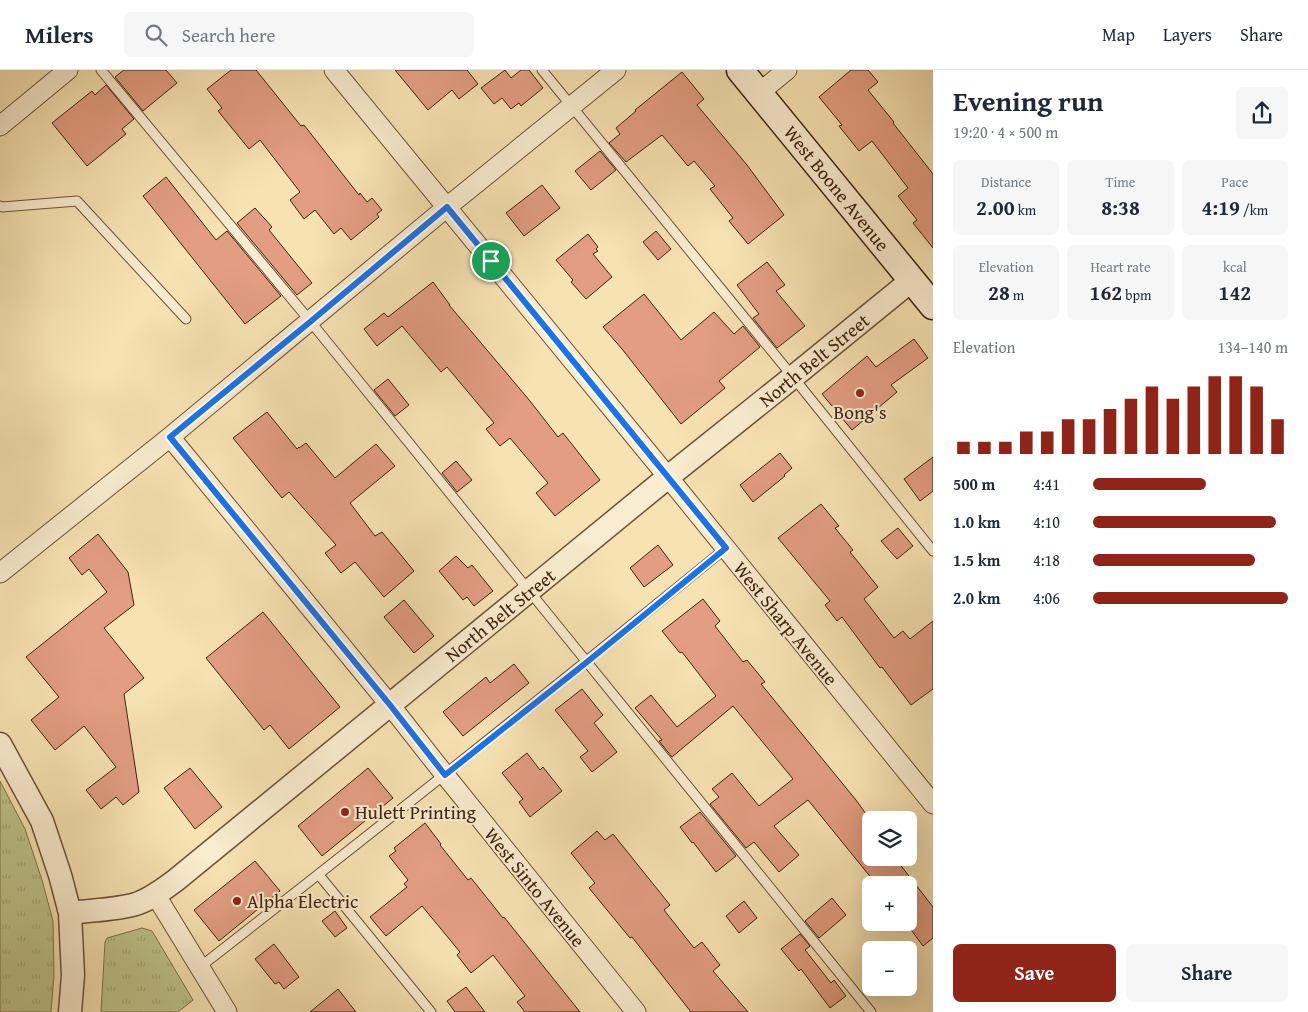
<!DOCTYPE html>
<html lang="en">
<head>
<meta charset="utf-8">
<style>
	:root { --surface:#fff; --page:#f6f6f7; --text:#1f2937; --muted:#747a83; --line:#e0e1e3; --accent:#8f2418 }
	body { margin:0; font-family:"Gentium Book Plus",serif; background:var(--page); color:var(--text); height:100vh; display:flex; flex-direction:column; font-size:19px; white-space:nowrap }
	* { box-sizing:border-box; margin:0 }
	p { font-size:16px; color:var(--muted) }
	.icon { flex:none; width:28px; height:28px; fill:none; stroke:currentColor; stroke-width:2; stroke-linecap:round; stroke-linejoin:round }
	.map { position:relative; flex:1; overflow:hidden }
	.drawer { display:flex; flex-direction:column; background:var(--surface); width:375px }
	.drawer>* { flex:none }
	.buttons { position:absolute; left:862px; top:741px; display:grid; gap:10px }
	.buttons a { display:grid; place-items:center; width:55px; height:55px; border-radius:8px; background:var(--surface); box-shadow:0 5px 20px #0002; font-size:25px }
	.pin { position:absolute; display:grid; place-items:center; width:42px; height:42px; color:#fff; margin:-21px; border:2px solid #fff; border-radius:50%; box-shadow:0 1px 5px #0007 }
	.round { display:grid; place-items:center; flex:none; width:52px; height:52px; border-radius:8px; background:var(--page) }
	.summary { display:flex; align-items:center; justify-content:space-between; height:85px; padding:0 20px }
	h1 { font-size:28px; font-weight:700; line-height:38px }
	.figures { display:grid; grid-template-columns:repeat(3,1fr); gap:8px; height:85px; padding:5px 20px }
	.figures div { display:grid; align-content:center; border-radius:8px; background:var(--page); text-align:center }
	.figures b { font-size:21px; font-weight:700 }
	.figures small { font-size:14px; font-weight:400 }
	.figures p { font-size:14px }
	.chart { height:140px; padding:10px 20px }
	.chart p { display:flex; justify-content:space-between }
	.chart svg { width:100%; height:90px; margin-top:5px; stroke:var(--accent); stroke-width:6 }
	.action { display:flex; gap:10px; margin-top:auto; padding:10px 20px }
	.action a { flex:1; height:58px; border-radius:8px; background:var(--accent); color:#fff; font-size:20px; font-weight:700; line-height:58px; text-align:center }
	.action a+a { background:var(--page); color:var(--text) }
	ul { padding:0 20px; list-style:none; font-size:16px }
	li { display:grid; grid-template-columns:80px 60px 1fr; align-items:center; height:38px }
	li i { height:12px; border-radius:6px; background:var(--accent) }
	header { display:flex; align-items:center; gap:30px; box-sizing:border-box; height:70px; padding:0 25px; background:var(--surface); border-bottom:1px solid var(--line) }
	header strong { font-size:24px }
	nav { display:flex; gap:28px; margin-inline-start:auto; font-size:18px }
	.search { width:350px; height:45px; background:var(--page); display:flex; align-items:center; gap:12px; box-sizing:border-box; padding:0 18px; border-radius:8px; color:var(--muted); font-size:19px }
	main { display:flex; flex:1; min-height:0 }
	.map>svg:first-child { display:block }
	.park { fill:url(#park-tufts); stroke:#7e724c }
	.building { fill:#e29d82; stroke:#3d220c }
	.lines { fill:none; stroke-linecap:round; stroke-linejoin:round }
	.service-casing { stroke:#6c5236; stroke-width:11 }
	.minor-casing { stroke:#6c5236; stroke-width:21 }
	.tertiary-casing { stroke:#6c5236; stroke-width:25 }
	.secondary-casing { stroke:#3d220c; stroke-width:29 }
	.service { stroke:#faecce; stroke-width:9 }
	.minor { stroke:#faecce; stroke-width:19 }
	.tertiary { stroke:#faecce; stroke-width:22 }
	.secondary { stroke:#faecce; stroke-width:26 }
	.route-casing { stroke:#fff; stroke-width:10 }
	.route { stroke:#1a73e8; stroke-width:6 }
	.poi-dot { fill:#8f2418; stroke:#faecce; stroke-width:2 }
	.labels { text-anchor:middle; dominant-baseline:central; stroke-width:4; stroke-linejoin:round; paint-order:stroke }
	.street-label { font-size:19px; fill:#3d220c; stroke:#faecce }
	.poi-label { font-size:19px; fill:#3d220c; stroke:#faecce; text-anchor:start }
</style>
</head>
<body>
<header>
<strong>Milers</strong>
<div class="search"><svg class="icon" aria-label="search" viewBox="0 0 24 24"><circle cx="10" cy="10" r="6"/><path d="M15 15l6 6"/></svg>Search here</div>
<nav><a>Map</a><a>Layers</a><a>Share</a></nav>
</header>
<main>
<div class="map">
<svg width="933" height="942" viewBox="0 0 933 942">
	<defs>
		<pattern id="park-tufts" width="24" height="20" patternUnits="userSpaceOnUse" patternTransform="scale(1.25)"><rect width="24" height="20" fill="#bec38b"/><path d="M3 7l-1-3M5 7V3M7 7l1-3M15 17l-1-3M17 17v-4M19 17l1-3" fill="none" stroke="#a4a777"/></pattern>
	</defs>
	<rect width="100%" height="100%" fill="#f7e2b3"/>
	<filter id="stains"><feTurbulence type="fractalNoise" baseFrequency=".004" numOctaves="4"/><feColorMatrix values="0 0 0 0 .2 0 0 0 0 .09 0 0 0 0 .02 0 0 0 .5 -.17"/></filter>
	<radialGradient id="worn" r=".72"><stop offset=".6" stop-color="#630" stop-opacity="0"/><stop offset="1" stop-color="#630" stop-opacity=".3"/></radialGradient>
	<path class="park" d="M0,711L25,759L42,810L53,851L54,905L51,942H0Z
		M142,858L152,861L155,866L193,930L178,942H101L105,872L107,868Z"/>
	<path class="building" d="M124,0H166L177,13L143,41L115,7Z
		M231,0H256L301,56L304,55L359,125L360,123L367,132L372,128L382,140L377,144L379,147L351,170L341,158L334,164L315,140L304,149L290,130L300,122L260,70L249,79L218,41L222,38L207,19Z
		M395,0H467L478,14L459,29L452,20L428,40Z
		M505,0L511,8L521,0H529L543,18L521,36L519,33L511,39L502,28L494,34L481,18Z
		M851,0H868L878,12L868,20L894,52L893,53L933,104V178L913,153L917,150L898,126L908,118L872,71L859,81L839,56L842,55L819,27Z
		M682,2L704,29L697,35L747,95L784,145L748,174L729,151L733,148L710,119L715,116L694,91L688,96L662,65L626,92L609,73L620,64L616,58L636,41L635,40Z
		M106,15L134,49L122,59L126,64L87,96L52,53L92,21L95,25Z
		M600,81L616,100L591,120L575,101Z
		M166,107L216,170L227,161L281,226L245,254L143,126Z
		M542,115L560,138L524,166L506,143Z
		M255,138L272,157L269,160L312,213L297,225L237,153Z
		M656,161L671,179L658,190L643,172Z
		M588,164L598,177L596,179L598,181L593,184L612,207L586,229L571,212L573,210L556,190Z
		M767,192L785,215L776,221L805,256L777,278L753,248L759,244L737,215Z
		M433,212L450,235H449L530,331L558,367L563,363L600,410L555,446L536,423L548,413L510,368L500,376L486,359L494,353L447,297L441,302L402,256L377,276L364,259L384,243L388,247Z
		M644,224L681,270L714,242L734,264L743,256L760,277L719,311L725,318L681,354L622,279L603,257Z
		M914,269L928,288L891,315L897,322L852,360L822,324L867,286L876,297Z
		M388,309L409,335L395,346L374,320Z
		M267,342L297,379L299,377V378L306,373L335,408L376,374L395,396L350,433L375,466L382,462L414,501L384,527L355,492L341,503L325,483L336,475L289,422L282,428L233,368Z
		M780,383L792,398L784,405L785,406L753,432L740,415Z
		M933,387V421L920,431L904,409Z
		M456,391L472,410L457,422L442,403Z
		M821,434L839,456L835,458L853,480L850,482L878,517L864,529L894,568L903,561L910,569L933,551V619L911,635L882,597L880,598L842,547L837,551L825,535L830,531L778,468Z
		M898,458L913,476L897,489L881,471Z
		M98,464L128,502L134,535L104,558L144,608L124,624L139,722L123,735L116,727L101,739L86,720L116,697L84,656L55,680L31,650L59,627L26,587L107,522L89,499L82,505L69,488Z
		M658,475L673,495L644,517L630,498Z
		M456,486L468,498L472,495L493,521L474,536L467,527L463,530L439,501Z
		M703,529L720,551L715,556L743,592L747,590L765,612L761,614L856,730L871,751V788H895L933,837V868L923,876L909,857V815H877L808,730L774,756L799,785L779,802L754,772L746,778L710,734L719,727L712,719L732,703L759,736L793,709L733,636L672,687L659,671L662,670L635,638L651,625L677,657L716,626L682,582L680,583L662,561Z
		M404,530L434,566L414,583L384,547Z
		M263,542L340,637L289,679L270,655L264,660L206,588Z
		M514,594L529,613L463,666L443,642L486,607L490,613Z
		M582,619L603,645L594,653L617,682L592,702L580,687L588,681L555,640Z
		M527,683L540,700L543,697L562,721L530,747L519,732L523,729L502,703Z
		M190,698L222,737L195,759L164,718Z
		M368,698L393,728L322,786L298,756Z
		M700,742L736,786L716,802L693,772L692,773L680,757Z
		M425,753L441,774L440,775L468,810L471,808L503,848L504,847L580,942H525L517,932L525,926L493,885L471,903L457,885L460,882L422,836L386,866L370,847L407,817L404,814L408,810L389,786L396,781L394,778Z
		M597,761L605,770L613,764L670,835L664,840L694,878L702,872L720,895L713,901L748,942H691L632,867L630,868L589,818L595,813L571,783Z
		M255,791L280,821L219,871L194,840Z
		M832,828L846,845L819,868L805,851Z
		M744,831L757,848L739,863L726,846Z
		M335,841L347,858L335,867L322,851Z
		M800,864L810,876L805,880L831,913L834,910L846,926L830,938L801,899L799,901L781,879Z
		M274,874L299,907L284,919L279,912L275,914L255,889Z
		M466,917L485,942H455L447,931Z
		M338,919L356,942H310Z"/>
	<g class="lines">
		<g class="service-casing">
			<path id="service" d="M101,0L310,251L871,942
				M542,0L793,307L933,481
				M0,136L2,137L77,131L186,249
				M319,805L431,942
				M200,897C377,759 552,620 726,478"/>
		</g>
		<g class="minor-casing">
			<path id="minor" d="M334,0L668,407L933,734
				M759,23L787,0
				M0,56L68,0
				M170,367L390,635L445,705L636,942
				M0,503L170,367L447,137L616,0
				M155,824L227,942"/>
		</g>
		<g class="tertiary-casing">
			<path id="tertiary" d="M0,674L42,751L60,805L70,843L73,905L70,942
				M70,843C92,840 116,840 136,834C151,829 164,819 176,810L668,407L793,307L912,210"/>
		</g>
		<g class="secondary-casing">
			<path id="secondary" d="M740,0L933,236"/>
		</g>
		<use href="#service" class="service"/>
		<use href="#minor" class="minor"/>
		<use href="#tertiary" class="tertiary"/>
		<use href="#secondary" class="secondary"/>
	</g>
	<g class="lines">
		<g class="route-casing">
			<path id="route" d="M447,137L726,478L587,592L445,705L390,635L170,367L310,252Z"/>
		</g>
		<use href="#route" class="route"/>
	</g>
	<g class="poi-dot">
		<circle cx="860" cy="323" r="5"/>
		<circle cx="345" cy="742" r="5"/>
		<circle cx="237" cy="831" r="5"/>
	</g>
	<g class="labels">
		<g class="street-label">
			<text transform="translate(837 118) rotate(51)">West Boone Avenue</text>
			<text transform="translate(814 290) rotate(-39)">North Belt Street</text>
			<text transform="translate(500 545) rotate(-39)">North Belt Street</text>
			<text transform="translate(786 553) rotate(51)">West Sharp Avenue</text>
			<text transform="translate(535 817) rotate(51)">West Sinto Avenue</text>
		</g>
		<g class="poi-label">
			<text x="860" y="342" text-anchor="middle">Bong's</text>
			<text x="355" y="742">Hulett Printing</text>
			<text x="247" y="831">Alpha Electric</text>
		</g>
	</g>
	<rect width="100%" height="100%" filter="url(#stains)"/>
	<rect width="100%" height="100%" fill="url(#worn)"/>
</svg>
<div class="buttons">
<a><svg class="icon" aria-label="layers" viewBox="0 0 24 24"><path d="M12 4l9 5-9 5-9-5zM3 14l9 5 9-5"/></svg></a>
<a>+</a>
<a>−</a>
</div>
<div class="pin" style="left:491px;top:191px;background:#1e9e55"><svg class="icon" aria-label="arrive" viewBox="0 0 24 24"><path d="M6 21V4h12l-3 4 3 4H6"/></svg></div>
</div>
<section class="drawer">
<div class="summary"><div><h1>Evening run</h1><p>19:20 · 4 × 500 m</p></div><a class="round"><svg class="icon" aria-label="share" viewBox="0 0 24 24"><path d="M12 15V3M7 8l5-5 5 5M5 13v7h14v-7"/></svg></a></div>
<div class="figures">
<div><p>Distance</p><b>2.00<small> km</small></b></div>
<div><p>Time</p><b>8:38</b></div>
<div><p>Pace</p><b>4:19<small> /km</small></b></div>
</div>
<div class="figures">
<div><p>Elevation</p><b>28<small> m</small></b></div>
<div><p>Heart rate</p><b>162<small> bpm</small></b></div>
<div><p>kcal</p><b>142</b></div>
</div>
<div class="chart"><p><span>Elevation</span>134–140 m</p>
<svg viewBox="0 0 160 44" preserveAspectRatio="none"><path d="M5 44V38M15 44V38M25 44V38M35 44V33M45 44V33M55 44V27M65 44V27M75 44V22M85 44V17M95 44V11M105 44V17M115 44V11M125 44V6M135 44V6M145 44V11M155 44V27"/></svg>
</div>
<ul>
<li><b>500 m</b>4:41<i style="width:58%"></i></li>
<li><b>1.0 km</b>4:10<i style="width:94%"></i></li>
<li><b>1.5 km</b>4:18<i style="width:83%"></i></li>
<li><b>2.0 km</b>4:06<i style="width:100%"></i></li>
</ul>
<div class="action"><a>Save</a><a>Share</a></div>
</section>
</main>
</body>
</html>
